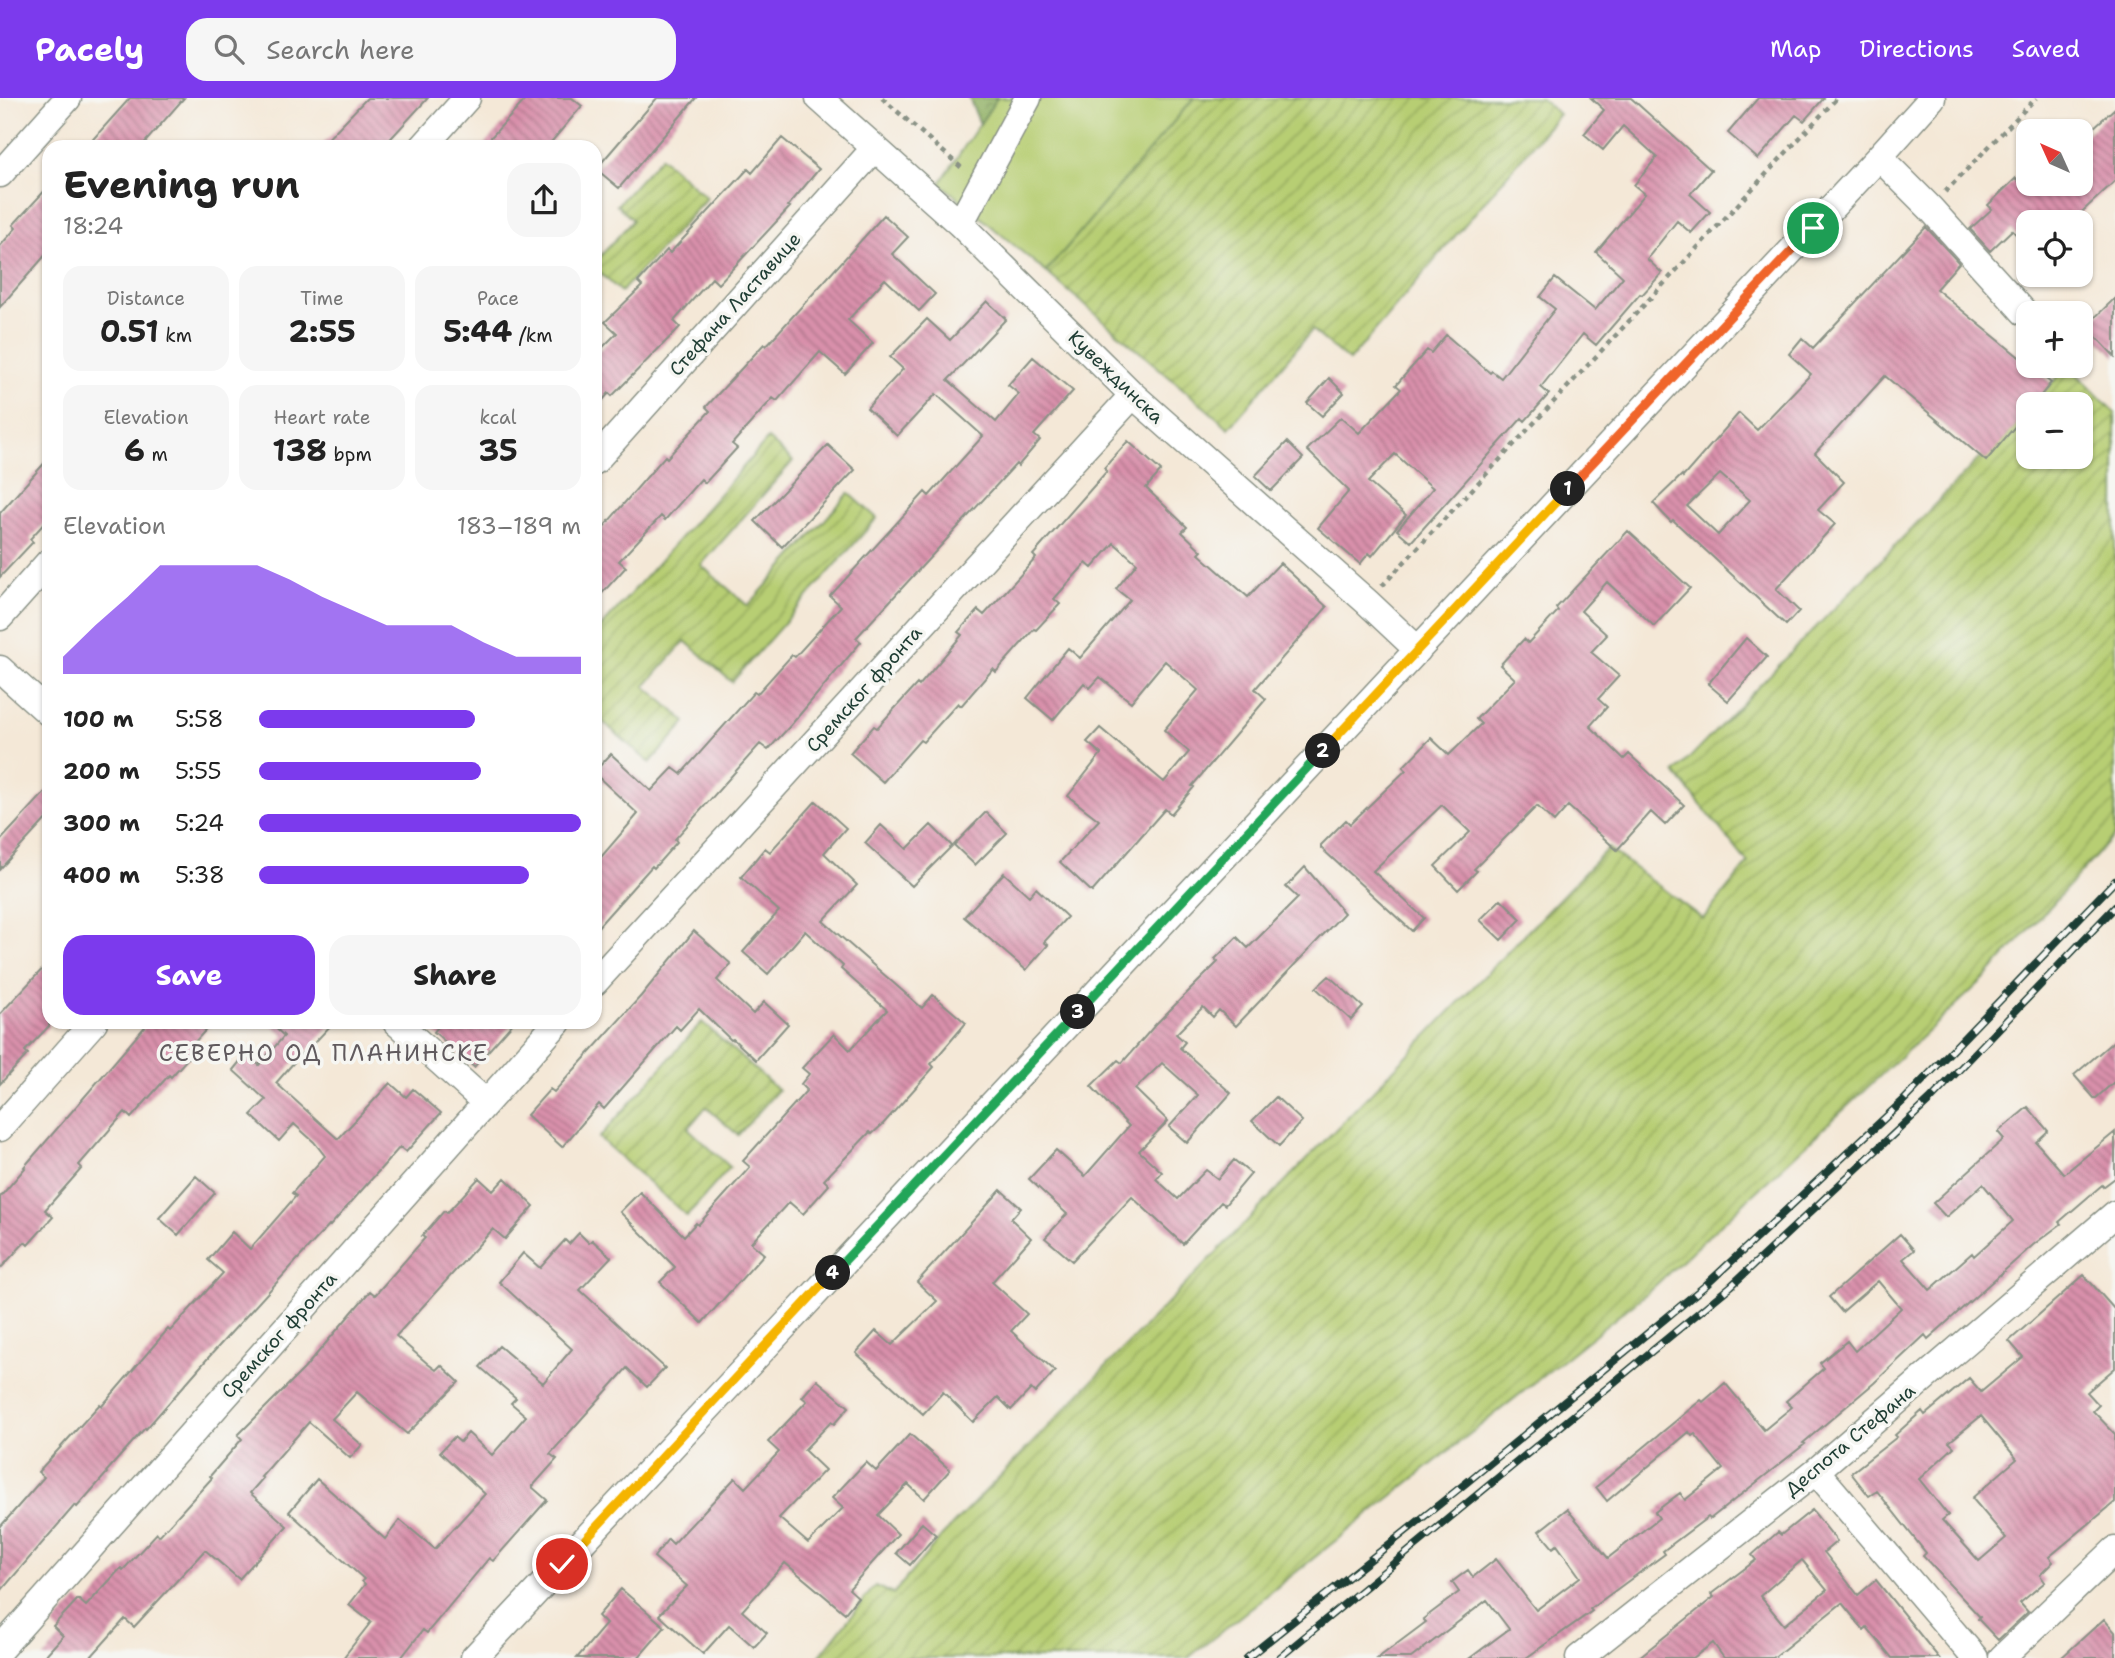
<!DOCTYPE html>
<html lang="en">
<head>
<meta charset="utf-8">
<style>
	:root { --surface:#fff; --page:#f6f6f6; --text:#222; --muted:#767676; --accent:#7c3aed }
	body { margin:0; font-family:"Shantell Sans",sans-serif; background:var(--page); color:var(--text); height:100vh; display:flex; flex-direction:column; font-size:26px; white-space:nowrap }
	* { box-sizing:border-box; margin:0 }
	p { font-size:23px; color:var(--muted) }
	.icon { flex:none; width:38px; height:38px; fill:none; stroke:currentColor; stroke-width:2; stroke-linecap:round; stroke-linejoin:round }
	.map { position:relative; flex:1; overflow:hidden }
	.side { position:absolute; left:42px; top:42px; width:560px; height:889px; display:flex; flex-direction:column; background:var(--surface); border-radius:21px; box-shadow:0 2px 5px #0004 }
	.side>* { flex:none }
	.needle { width:46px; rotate:315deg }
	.tools { position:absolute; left:2016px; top:21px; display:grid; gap:14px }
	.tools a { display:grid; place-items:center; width:77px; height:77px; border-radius:14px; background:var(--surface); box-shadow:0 2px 5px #0004; font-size:35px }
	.pin { position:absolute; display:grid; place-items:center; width:60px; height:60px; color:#fff; margin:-30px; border:4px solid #fff; border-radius:50%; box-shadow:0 2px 7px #0007 }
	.km { position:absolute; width:35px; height:35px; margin:-18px; border-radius:50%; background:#222; color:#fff; font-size:19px; line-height:35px; text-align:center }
	.round { display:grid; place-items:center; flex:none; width:74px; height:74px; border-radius:21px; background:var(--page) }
	.headline { display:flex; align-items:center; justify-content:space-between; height:119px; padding:0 21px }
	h1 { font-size:38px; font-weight:700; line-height:52px }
	.metrics { display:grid; grid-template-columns:repeat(3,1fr); gap:10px; height:119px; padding:7px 21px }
	.metrics div { display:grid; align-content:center; border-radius:18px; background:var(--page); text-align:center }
	.metrics b { font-size:30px; font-weight:700 }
	.metrics small { font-size:19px; font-weight:400 }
	.metrics p { font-size:19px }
	.chart { height:196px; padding:14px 21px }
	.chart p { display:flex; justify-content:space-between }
	.chart svg { width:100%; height:126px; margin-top:7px; fill:var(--accent); opacity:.7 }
	.cta { display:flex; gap:14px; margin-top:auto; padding:14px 21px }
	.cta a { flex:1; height:80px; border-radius:21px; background:var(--accent); color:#fff; font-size:28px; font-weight:700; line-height:80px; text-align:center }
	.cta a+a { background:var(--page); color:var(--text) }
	ul { padding:0 21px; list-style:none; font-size:23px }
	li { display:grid; grid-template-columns:112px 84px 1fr; align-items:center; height:52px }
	li i { height:18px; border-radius:9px; background:var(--accent) }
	header { display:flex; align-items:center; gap:42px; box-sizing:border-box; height:98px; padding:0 35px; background:var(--accent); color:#fff }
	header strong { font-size:33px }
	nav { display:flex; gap:38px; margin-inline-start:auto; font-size:24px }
	.search { width:490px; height:63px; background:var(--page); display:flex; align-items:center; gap:18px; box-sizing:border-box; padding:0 24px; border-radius:21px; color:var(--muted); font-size:26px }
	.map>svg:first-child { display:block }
	.grass { fill:#b7ce73; stroke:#6b8654; stroke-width:2 }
	.forest { fill:url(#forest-crowns); stroke:#58774c; stroke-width:2 }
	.garden { fill:url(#garden-furrows); stroke:#6b8654; stroke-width:2 }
	.building { fill:url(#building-back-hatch); fill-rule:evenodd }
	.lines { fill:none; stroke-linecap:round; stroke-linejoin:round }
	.minor-casing { stroke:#8a9286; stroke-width:29 }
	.path { stroke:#8a9286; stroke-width:4.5; stroke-dasharray:5 5; stroke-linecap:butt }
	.minor { stroke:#fff; stroke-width:26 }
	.rail-casing { stroke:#1f3d34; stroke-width:8 }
	.rail { stroke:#f6f6f2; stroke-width:5; stroke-dasharray:16; stroke-linecap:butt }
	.split-1-casing { stroke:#fff; stroke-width:14 }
	.split-2-casing { stroke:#fff; stroke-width:14 }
	.split-3-casing { stroke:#fff; stroke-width:14 }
	.split-4-casing { stroke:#fff; stroke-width:14 }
	.split-5-casing { stroke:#fff; stroke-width:14 }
	.split-1 { stroke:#f0652b; stroke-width:9 }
	.split-2 { stroke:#f5b400; stroke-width:9 }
	.split-3 { stroke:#22a559; stroke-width:9 }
	.split-4 { stroke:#22a559; stroke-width:9 }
	.split-5 { stroke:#f5b400; stroke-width:9 }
	.labels { text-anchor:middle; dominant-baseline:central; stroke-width:7; stroke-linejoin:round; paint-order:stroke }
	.street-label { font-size:19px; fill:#1f3d34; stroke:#f6f6f2 }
	.quarter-label { font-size:23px; letter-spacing:2px; fill:#605a5e; stroke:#f6f6f2 }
</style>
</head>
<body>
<header>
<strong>Pacely</strong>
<div class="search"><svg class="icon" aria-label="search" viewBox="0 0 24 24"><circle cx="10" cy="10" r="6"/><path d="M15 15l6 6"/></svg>Search here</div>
<nav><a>Map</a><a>Directions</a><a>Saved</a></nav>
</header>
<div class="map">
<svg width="2115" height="1560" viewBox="0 0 2115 1560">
	<defs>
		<pattern id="forest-crowns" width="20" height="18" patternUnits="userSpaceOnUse" patternTransform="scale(1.75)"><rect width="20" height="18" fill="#91b165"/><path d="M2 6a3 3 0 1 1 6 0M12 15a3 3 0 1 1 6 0" fill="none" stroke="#769154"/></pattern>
		<pattern id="garden-furrows" width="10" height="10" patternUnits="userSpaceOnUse" patternTransform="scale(1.75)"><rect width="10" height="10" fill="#b7ce73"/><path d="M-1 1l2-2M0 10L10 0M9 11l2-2" fill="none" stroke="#94a85f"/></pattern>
		<pattern id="building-back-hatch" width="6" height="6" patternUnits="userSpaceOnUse" patternTransform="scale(1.75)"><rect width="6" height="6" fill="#d990ab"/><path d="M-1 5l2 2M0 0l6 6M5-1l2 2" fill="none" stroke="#af778c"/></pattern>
	</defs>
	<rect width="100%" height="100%" fill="#f6f6f2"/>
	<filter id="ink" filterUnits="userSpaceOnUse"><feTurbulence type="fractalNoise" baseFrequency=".0143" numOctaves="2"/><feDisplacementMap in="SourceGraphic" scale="14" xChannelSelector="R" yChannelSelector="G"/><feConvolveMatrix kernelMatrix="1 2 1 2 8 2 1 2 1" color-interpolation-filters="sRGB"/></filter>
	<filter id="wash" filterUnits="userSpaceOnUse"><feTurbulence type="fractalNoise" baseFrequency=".00686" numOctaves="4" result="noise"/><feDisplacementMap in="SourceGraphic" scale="28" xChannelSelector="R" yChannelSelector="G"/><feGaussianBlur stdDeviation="1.57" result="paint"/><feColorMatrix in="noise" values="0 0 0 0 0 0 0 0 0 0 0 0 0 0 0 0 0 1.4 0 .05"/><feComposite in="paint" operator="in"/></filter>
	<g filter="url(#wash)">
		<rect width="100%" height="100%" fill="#f4e8d7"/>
		<path class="grass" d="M997,0H1194L1046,174L940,85Z"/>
		<path class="forest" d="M969,0H997L980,26Z"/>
		<path class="garden" d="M1194,0H1540L1559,16L1349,263L1312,232L1229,330L1046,174Z
			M661,59L707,100L621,194L598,173L595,176V164L633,122L617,107Z
			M2069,268L2115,315V737L1986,879L1647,1195L1188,1560H818L875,1488L893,1496L942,1438L1608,750L1703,821L1748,765L1675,675L2028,310V359H2081V306H2031Z
			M768,341L793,363L701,467L748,508L849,395L877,420L732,584L685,543L645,588L686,624L650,665L595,617V536Z
			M702,924L778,992L738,1037L706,1009L688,1030L730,1069L687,1118L599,1040Z"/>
		<g id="blocks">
			<path class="building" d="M130,0H184L141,49H86Z
				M367,0H428L383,49H320Z
				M527,0H572L582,8L547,49H482Z
				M657,0H696L619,90L596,71Z
				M1591,0H1631L1711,72L1690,96L1710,114L1691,135L1677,123L1647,161L1662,175L1642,197L1640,196L1596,247L1583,236L1541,289L1549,296L1525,323L1522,320L1411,444L1397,432L1433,390L1395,356L1368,384L1406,417L1372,458L1369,455L1360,466L1318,430L1349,393L1307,352L1341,319L1359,335L1401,291L1396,287L1427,252L1431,255L1446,237L1490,275L1492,273L1501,280L1555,211L1540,199L1555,180L1595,212L1623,179L1596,154L1645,96L1634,87L1657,59L1623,28L1603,52L1584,36L1604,12Z
				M1758,0H1824L1804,23L1796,17L1758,61L1728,35Z
				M2115,10V83L2071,124H2028V149L2012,132L1990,153L1970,131L1992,111L1988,107L2016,80L2021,86H2081V41Z
				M782,40L819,71L788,108L790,109L751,151L718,186L712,180L674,223L680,229L612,298L609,295L595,311V257L617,235L605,224L642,188L638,184L667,152L670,155L748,71L752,75Z
				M49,88V153L0,209V148L16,130L13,127Z
				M884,117L908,139L892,156L935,196L919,213L885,181L848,222L873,245L845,276L820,254L777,303L773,300L732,346L737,350L705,385L701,381L665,422L661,418L619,463L626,469L595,503V439L665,358L667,360L710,313L706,309L764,246L766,248Z
				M1926,129L1959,165L1936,191L2051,285L2034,306H2028V313L1986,363L1885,278L1815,355L1844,384L1818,412L1835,426L1776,491L1799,513L1786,527L1673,422L1671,424L1653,405L1682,377L1683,379L1739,315L1757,332L1811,276L1789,256L1802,240L1813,250ZM1720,376L1750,402L1718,437L1687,408Z
				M2115,200V259L2086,228Z
				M987,203L1006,221L948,282L996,324L1019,296L1008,287L1033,259L1073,293L1034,337L1040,342L1018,368L1016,366L856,540L861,544L791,627L768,652L760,646L675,741L677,744L654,770L652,768L595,832V766L638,716L595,676V673L611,656L651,693L673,670L681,676L754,594L757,596L792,557L795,559L841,508L830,498L925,394L929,398L983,338L936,296L897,338L867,310L903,271L890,259L927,221L950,242Z
				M1329,280L1344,295L1322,318L1307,305Z
				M1128,343L1161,373L1146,390L1187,429L1182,434L1202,453L1199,456L1248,499L1280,465L1327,509L1255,591L1266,601L1192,688L1194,689L1171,716L1165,711L1092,794L1060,764L1099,722L1068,698L1101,656L1087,644L1100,630L1164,684L1189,654L1164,632L1198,592L1165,563L1131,604L1100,579L1090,590L1084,585L1053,622L1027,600L1068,550L1080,560L1130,502L1116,491L1137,465L1114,445L1092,470L1086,465L1054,501L1060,506L1036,532L1034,531L996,574L993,571L961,608L958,605L923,644L920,642L883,684L850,655L874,628L877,630L917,586L919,588L962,537L958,534L978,512L984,517L1036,460L1033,457L1107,373L1104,370Z
				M1287,344L1303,360L1271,393L1255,378Z
				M828,347L855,372L782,449L755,423Z
				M49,360V420L30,441L33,444L0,479V415Z
				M1628,433L1690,490L1654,528L1607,484L1581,513L1607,537L1591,554L1619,578L1598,601L1607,609L1590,628L1624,661L1629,656L1684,707L1665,727L1651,714L1617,752L1568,708L1554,724L1537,708L1474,771L1477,773L1458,792L1435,768L1470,734L1442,707L1373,773L1424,820L1412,833L1321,750V747L1346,722L1350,726L1406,672L1403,669L1431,640L1449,657L1481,626L1476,621L1515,581L1500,567L1524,541L1528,545L1558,513L1556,510Z
				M1746,540L1767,559L1728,603L1708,586Z
				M49,690V718L0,771V743Z
				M816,703L846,730L824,755L857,787L823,823L922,910L933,897L966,925L931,966L934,969L883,1026L872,1036L870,1034L824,1082L829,1087L803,1116L789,1104L751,1145L764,1156L702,1225L660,1184L675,1169L620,1114L640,1094L684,1138L696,1125L698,1127L750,1069L743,1063L807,992L801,986L809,976L802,970L834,936L850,952L887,912L841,871L843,868L805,833L768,876L743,854L779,813L741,779L765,750L770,754Z
				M986,714L1007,735L975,767L954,747Z
				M881,727L907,751L931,727L952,748L912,788L865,745Z
				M1305,769L1344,815L1236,928L1219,912L1213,919L1203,909L1176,936L1185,944L1180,950L1231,995L1187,1045L1169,1029L1198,997L1162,965L1135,991L1168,1023L1139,1053L1162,1074L1156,1081L1178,1101L1206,1072L1218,1081L1234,1062L1251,1076L1225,1107L1221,1104L1183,1146L1132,1099L1072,1163L1045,1140L1067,1116L1029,1081L1056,1052L1085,1078L1129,1028L1091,988L1118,962L1122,965L1156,926L1218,864L1215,861L1237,839L1248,850L1298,800L1286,789Z
				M1004,775L1029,798L1036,790L1067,819L1044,844L1048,847L1026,872L964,819Z
				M1501,801L1521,821L1501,842L1480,822Z
				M694,833L731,866L717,882L753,916L764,904L788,926L756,962L733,941L731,942L699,911L680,932L676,928L604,1011L599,1006L562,1049L527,1017L550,991L554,994L592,952L641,898Z
				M49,864V928L25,953L28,956L0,986V916Z
				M1329,878L1363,909L1351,922L1316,890Z
				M149,924H213L192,947L196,951L171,979L169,977L131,1020L125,1014L79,1067L82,1070L45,1112L53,1119L28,1147L25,1144L0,1171V1099L25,1070L24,1069Z
				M269,924H334L304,956L302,955L276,985L338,1041L390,985L406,999L413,991L441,1015L406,1054L400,1049L330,1128L329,1127L208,1260L146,1331L145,1330L106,1374L107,1375L77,1409L75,1407L0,1494V1429L44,1379L38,1374L100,1306L102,1308L168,1231L170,1233L223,1175L208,1162L232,1134L250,1151L296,1098L292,1095L325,1058L314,1044L294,1026L279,1043L251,1017L266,1002L233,972L246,956L259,967L284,938Z
				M442,924H514L474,969L434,934Z
				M2115,942V983L2095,1001L2074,977Z
				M1276,999L1302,1023L1279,1048L1252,1023Z
				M2028,1009L2048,1033L2036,1044L2064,1076L2115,1034V1080L2103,1089L2102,1087L2059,1124L2061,1126L2033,1147L1928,1241L1925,1237L1874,1285L1803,1345L1805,1346L1710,1421L1708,1419L1663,1453L1665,1456L1590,1511L1592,1513L1526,1560H1470L1509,1531L1487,1502L1411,1560H1378L1426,1524L1423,1521L1459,1494L1452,1484L1468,1472L1473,1479L1496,1461L1536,1512L1580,1479L1557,1447L1553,1450L1539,1433L1567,1411L1608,1460L1659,1420L1655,1414L1680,1395L1685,1402L1723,1371L1695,1336L1692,1338L1689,1334L1607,1403L1596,1389L1701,1302L1703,1304L1725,1285L1764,1332L1792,1309L1786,1303L1824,1270L1820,1265L1847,1243L1855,1253L1901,1210L1878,1183L1842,1214L1829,1199L1900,1136L1914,1152L1903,1161L1930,1192L1972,1155L1974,1158L2013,1123L1983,1086L1946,1119L1933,1105L2004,1041L1998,1034Z
				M196,1078L215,1095L178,1137L159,1120Z
				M479,1080L493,1093L505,1080L534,1108L505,1141L493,1131L396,1238L428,1266L436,1272L441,1267L459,1284L407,1336L357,1294L332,1321L362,1347L350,1360L309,1324L261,1379L263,1380L250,1395L287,1428L239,1481L205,1452L134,1529L125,1521L90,1560H43L63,1538L53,1528L78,1501L86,1508L121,1470L123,1472L157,1435L159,1438L212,1380L210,1378L242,1341L238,1337L304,1271L370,1193L375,1197L425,1140L422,1138L444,1113L447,1115Z
				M1001,1092L1021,1110L1011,1121L1031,1140L992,1184L1027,1216L1011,1233L1055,1273L1035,1295L1031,1291L1011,1312L998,1299L973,1324L943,1294L923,1316L856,1255L876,1233L892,1247L937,1203L917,1184Z
				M579,1135L589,1145L592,1142L611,1159L580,1192L665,1270L647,1289L627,1270L550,1356L557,1361L532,1389L547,1402L493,1463L489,1460L427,1535L423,1532L401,1560H343L371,1524L349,1507L365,1486L362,1483L364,1481L289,1414L317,1381L385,1441L400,1422L435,1451L485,1396L440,1354L454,1339L460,1344L468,1335L492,1357L526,1318L511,1305L516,1300L480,1269L499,1248L543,1285L572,1251L499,1184L523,1155L540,1170L565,1142L569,1146Z
				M2084,1177L2115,1212V1270L2087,1294L2099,1307L2093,1313L2115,1336V1404L2049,1459L2053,1464L2040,1477L2045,1484L2020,1505L2028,1514L1998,1542L1978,1521L1980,1519L1923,1458L1926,1455L1877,1393L1869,1398L1851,1375L1897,1339L1895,1337L1922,1313L1925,1317L1969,1280L1981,1294L2023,1259L2009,1243ZM1981,1318L2017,1361L1972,1400L2006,1440L1979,1463L1942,1422L1948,1417L1919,1381L1954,1349L1949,1344Z
				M817,1282L849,1309L834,1326L831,1324L804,1352L825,1372L779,1420L808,1445L843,1410L832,1400L866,1364L876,1373L910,1336L950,1372L924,1401L908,1386L878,1417L898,1436L849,1491L858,1499L845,1515L785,1465L742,1513L767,1535L754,1549L729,1527L703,1556L659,1517L687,1488L654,1459L668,1441L673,1446L735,1380L745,1390L779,1354L768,1344L807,1303L802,1299Z
				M1812,1412L1837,1443L1824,1454L1858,1497L1876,1482L1939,1560H1892L1867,1529L1864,1532L1842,1505L1773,1560H1724L1713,1545L1693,1560H1638L1714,1499L1711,1496L1756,1462L1752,1457L1778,1434L1781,1437ZM1802,1462L1827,1492L1784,1527L1760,1498Z
				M922,1425L936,1437L910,1467L896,1455Z
				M621,1491L665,1529L638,1560H577L606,1526L598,1518Z
				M2104,1521L2115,1534V1560H2061Z"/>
		</g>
	</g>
	<g filter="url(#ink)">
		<use href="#blocks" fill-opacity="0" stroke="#8a9286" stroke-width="2"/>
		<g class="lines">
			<g class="minor-casing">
				<path id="minor" d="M819,0L960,126L1133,297L1367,504L1418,552
					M423,49L467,0
					M1879,59L1930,110L2024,214
					M0,76L68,0
					M960,126L1028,0
					M595,363L875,50
					M0,519L49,464
					M0,571L49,615
					M595,884L1133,297
					M396,924L485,1004
					M0,1030L94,924
					M1816,1373L1975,1560
					M0,1551L558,924
					M474,1560L1879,59L1932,0
					M1579,1560L1816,1373L2115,1116
					M2002,1560L2115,1452"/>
			</g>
			<path class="path" d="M882,0L963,71
				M1945,94L2036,0
				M1382,488L1837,0"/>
			<use href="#minor" class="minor"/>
			<g class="rail-casing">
				<path id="rail" d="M1247,1560L1466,1385L1706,1187L1903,1003L2115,783
					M1279,1560L1731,1188L1930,1002L2115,809"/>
			</g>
			<use href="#rail" class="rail"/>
		</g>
	</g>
	<g class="lines" filter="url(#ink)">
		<g class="split-1-casing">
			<path id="split-1" d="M1568,391L1813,130"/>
		</g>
		<g class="split-2-casing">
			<path id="split-2" d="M1323,653L1568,391"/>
		</g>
		<g class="split-3-casing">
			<path id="split-3" d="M1078,914L1323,653"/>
		</g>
		<g class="split-4-casing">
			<path id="split-4" d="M833,1175L1078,914"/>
		</g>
		<g class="split-5-casing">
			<path id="split-5" d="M562,1466L833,1175"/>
		</g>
		<use href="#split-1" class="split-1"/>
		<use href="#split-2" class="split-2"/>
		<use href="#split-3" class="split-3"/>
		<use href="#split-4" class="split-4"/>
		<use href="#split-5" class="split-5"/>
	</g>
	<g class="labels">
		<g class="street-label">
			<text transform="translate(735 206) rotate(-48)">Стефана Ластавице</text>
			<text transform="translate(1116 279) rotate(44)">Кувеждинска</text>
			<text transform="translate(864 591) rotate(-48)">Сремског фронта</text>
			<text transform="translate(279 1237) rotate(-48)">Сремског фронта</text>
			<text transform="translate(1850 1342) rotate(-40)">Деспота Стефана</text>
		</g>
		<g class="quarter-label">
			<text x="324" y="955">СЕВЕРНО ОД ПЛАНИНСКЕ</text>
		</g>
	</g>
</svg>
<div class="tools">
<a><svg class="needle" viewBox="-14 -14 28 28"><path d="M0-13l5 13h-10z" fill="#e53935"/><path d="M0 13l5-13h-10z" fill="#767676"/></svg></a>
<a><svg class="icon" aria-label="locate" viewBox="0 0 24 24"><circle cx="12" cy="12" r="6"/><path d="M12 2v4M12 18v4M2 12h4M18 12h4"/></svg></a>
<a>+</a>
<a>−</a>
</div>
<div class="pin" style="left:1813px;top:130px;background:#1e9e55"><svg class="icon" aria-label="arrive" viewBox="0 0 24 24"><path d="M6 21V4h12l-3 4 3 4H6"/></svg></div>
<div class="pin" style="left:562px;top:1466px;background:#d93025"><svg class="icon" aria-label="check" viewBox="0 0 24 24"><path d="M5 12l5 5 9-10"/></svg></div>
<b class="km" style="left:1568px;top:391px">1</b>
<b class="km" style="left:1323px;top:653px">2</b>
<b class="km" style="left:1078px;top:914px">3</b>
<b class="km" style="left:833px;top:1175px">4</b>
<section class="side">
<div class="headline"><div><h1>Evening run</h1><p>18:24</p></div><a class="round"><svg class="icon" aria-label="share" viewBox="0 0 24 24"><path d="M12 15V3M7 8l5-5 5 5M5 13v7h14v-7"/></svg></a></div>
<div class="metrics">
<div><p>Distance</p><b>0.51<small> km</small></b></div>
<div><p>Time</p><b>2:55</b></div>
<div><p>Pace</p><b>5:44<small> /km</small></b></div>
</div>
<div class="metrics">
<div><p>Elevation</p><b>6<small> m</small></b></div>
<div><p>Heart rate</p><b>138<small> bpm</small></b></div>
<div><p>kcal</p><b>35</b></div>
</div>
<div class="chart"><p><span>Elevation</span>183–189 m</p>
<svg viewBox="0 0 160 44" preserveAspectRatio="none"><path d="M0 44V38L10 27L20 17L30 6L40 6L50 6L60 6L70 11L80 17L90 22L100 27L110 27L120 27L130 33L140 38L150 38L160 38V44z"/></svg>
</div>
<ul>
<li><b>100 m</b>5:58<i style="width:67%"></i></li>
<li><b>200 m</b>5:55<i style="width:69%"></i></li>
<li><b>300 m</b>5:24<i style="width:100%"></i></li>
<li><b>400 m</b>5:38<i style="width:84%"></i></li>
</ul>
<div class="cta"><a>Save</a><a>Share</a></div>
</section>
</div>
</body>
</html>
